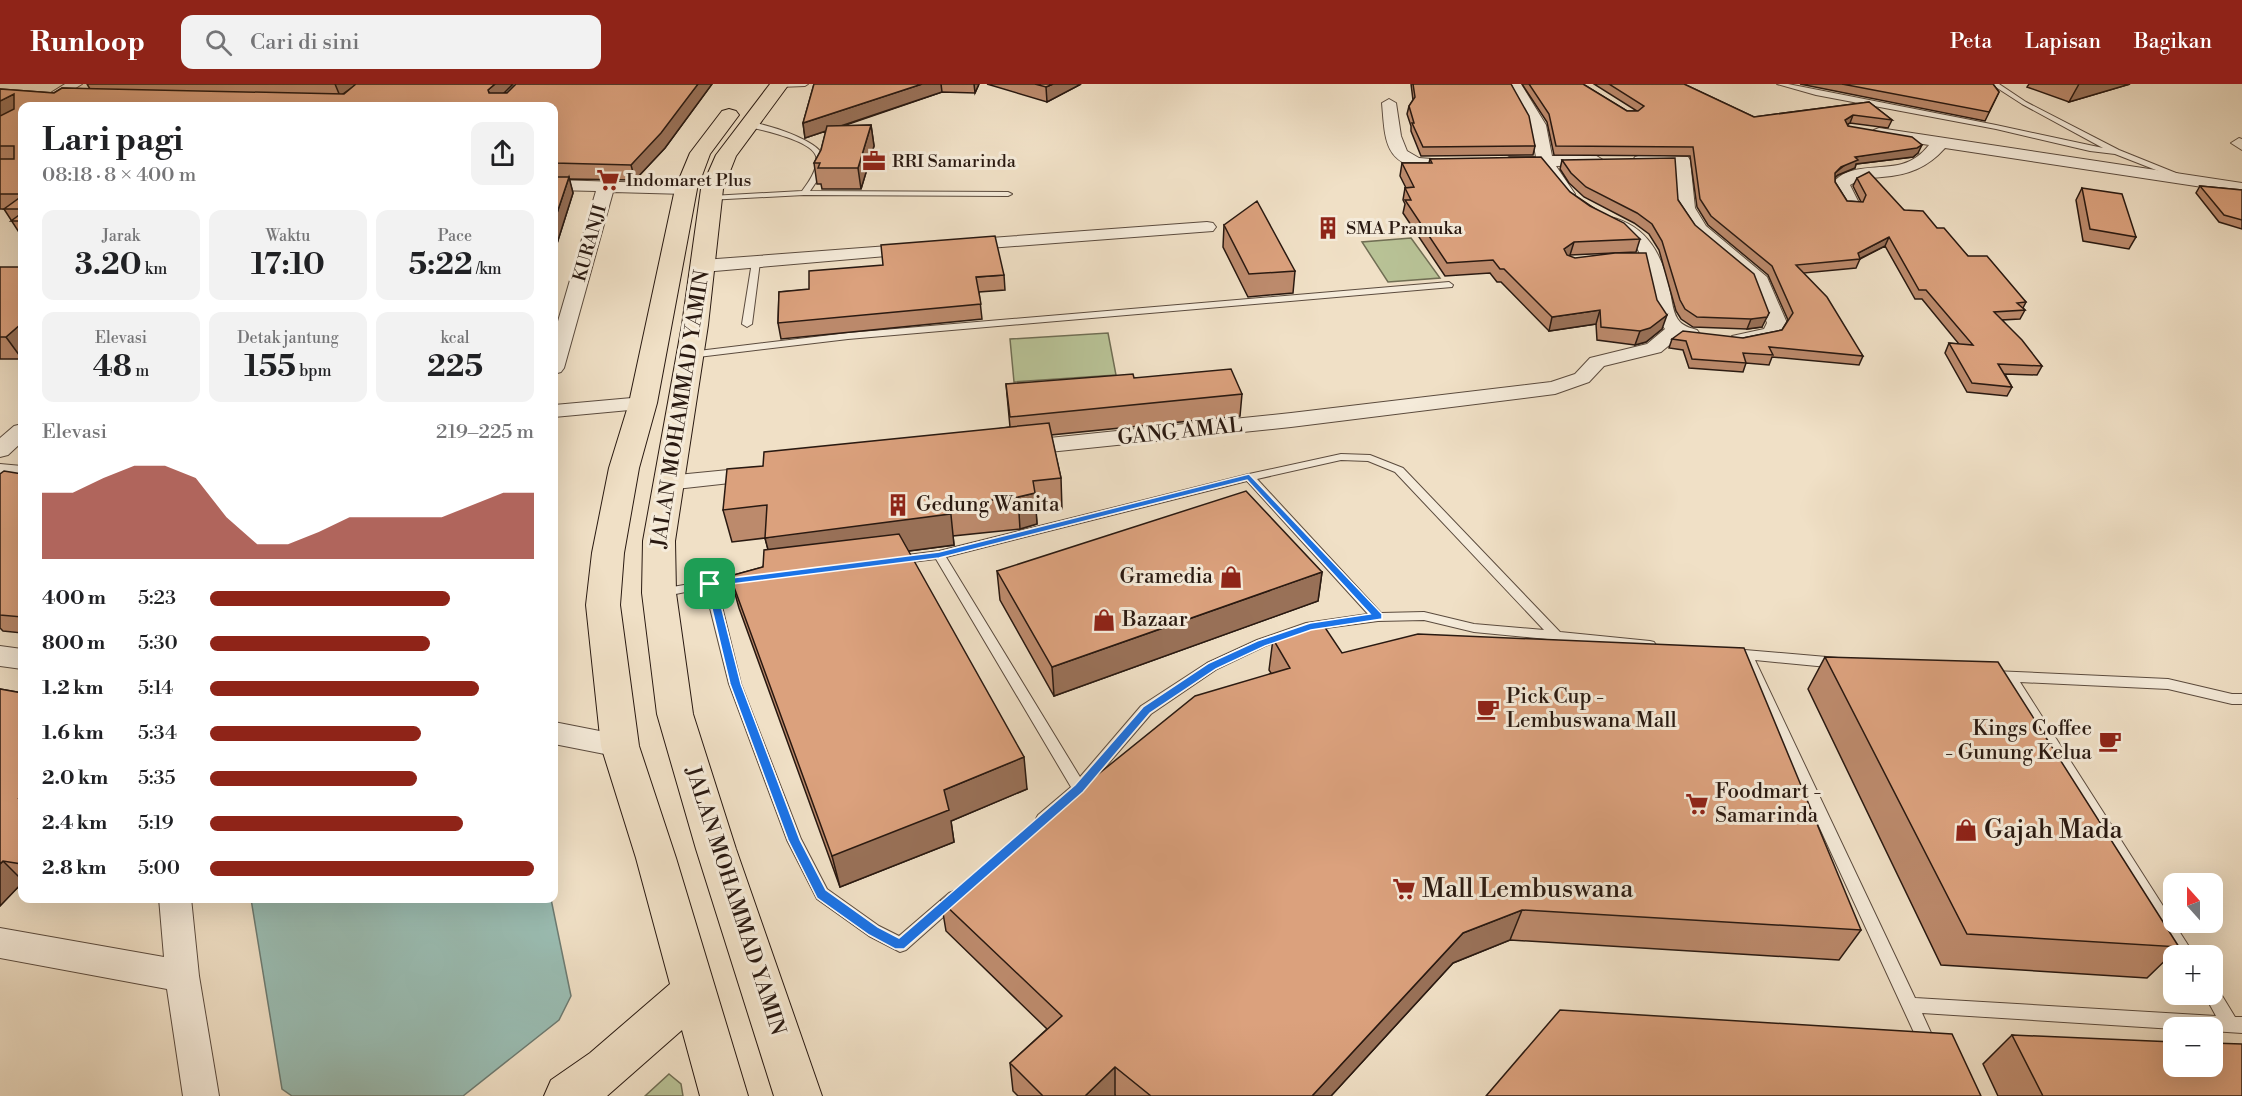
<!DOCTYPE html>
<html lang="id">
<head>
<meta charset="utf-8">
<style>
	:root { --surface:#fff; --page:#f2f2f2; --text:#202124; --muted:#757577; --accent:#8f2418 }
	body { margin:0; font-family:"Libre Bodoni",serif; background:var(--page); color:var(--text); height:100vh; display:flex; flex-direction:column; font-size:22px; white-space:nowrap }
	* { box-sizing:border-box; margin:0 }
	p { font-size:20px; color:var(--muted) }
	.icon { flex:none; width:33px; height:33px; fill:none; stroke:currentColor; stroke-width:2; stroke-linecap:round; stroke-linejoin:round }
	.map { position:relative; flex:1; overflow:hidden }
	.panel { position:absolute; left:18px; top:18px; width:540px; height:801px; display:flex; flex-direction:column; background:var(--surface); border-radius:12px; box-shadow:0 6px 24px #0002 }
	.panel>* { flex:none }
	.needle { width:39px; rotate:339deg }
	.buttons { position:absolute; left:2163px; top:789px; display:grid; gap:12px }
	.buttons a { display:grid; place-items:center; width:60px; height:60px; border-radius:12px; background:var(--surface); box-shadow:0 6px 24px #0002; font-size:30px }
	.pin { position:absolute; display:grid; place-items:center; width:51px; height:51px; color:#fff; margin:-26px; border-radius:12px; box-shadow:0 3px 9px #0006 }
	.round { display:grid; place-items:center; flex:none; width:63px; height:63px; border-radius:12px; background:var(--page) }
	.summary { display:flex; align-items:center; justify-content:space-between; height:102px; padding:0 24px }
	h1 { font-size:33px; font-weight:800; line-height:45px }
	.stats { display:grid; grid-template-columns:repeat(3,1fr); gap:9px; height:102px; padding:6px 24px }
	.stats div { display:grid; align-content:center; border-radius:12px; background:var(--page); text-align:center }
	.stats b { font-size:30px; font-weight:800 }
	.stats small { font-size:16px; font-weight:400 }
	.stats p { font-size:16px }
	.chart { height:168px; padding:12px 24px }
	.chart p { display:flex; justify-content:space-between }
	.chart svg { width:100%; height:108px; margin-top:6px; fill:var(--accent); opacity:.7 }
	ul { padding:0 24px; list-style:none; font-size:20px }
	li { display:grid; grid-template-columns:96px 72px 1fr; align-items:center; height:45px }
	li i { height:15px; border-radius:8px; background:var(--accent) }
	header { display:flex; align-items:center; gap:36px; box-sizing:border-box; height:84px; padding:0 30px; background:var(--accent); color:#fff }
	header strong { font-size:28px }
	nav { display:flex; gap:33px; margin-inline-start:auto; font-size:21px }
	.search { width:420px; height:54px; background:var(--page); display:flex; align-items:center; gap:15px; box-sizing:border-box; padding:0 21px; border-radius:12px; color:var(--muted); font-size:22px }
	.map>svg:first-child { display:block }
	.green { fill:#b8c296; stroke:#706e54; stroke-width:1.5 }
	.water { fill:#9abdb3; stroke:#6d7b72; stroke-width:1.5 }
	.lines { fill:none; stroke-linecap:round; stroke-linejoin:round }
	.service-casing { stroke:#5b4b3e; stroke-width:2 }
	.minor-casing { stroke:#5b4b3e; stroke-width:2 }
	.primary-casing { stroke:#291911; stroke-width:2 }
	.service { fill:#f5ebda; fill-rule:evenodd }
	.minor { fill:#f5ebda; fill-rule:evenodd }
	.primary { fill:#f0e0c6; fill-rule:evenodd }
	.wall { fill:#bc8a6c; stroke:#291911; stroke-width:1.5 }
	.shaded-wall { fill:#997158; stroke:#291911; stroke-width:1.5 }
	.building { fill:#dba17d; stroke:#291911; stroke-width:1.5 }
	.route { fill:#1a73e8; stroke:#fff; stroke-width:1.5; fill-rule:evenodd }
	.labels { text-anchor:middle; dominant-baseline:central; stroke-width:6; stroke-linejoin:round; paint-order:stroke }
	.far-poi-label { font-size:18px; fill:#291911; stroke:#f5ebda; text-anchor:start }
	.far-street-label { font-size:18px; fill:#291911; stroke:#f5ebda }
	.street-label { font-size:21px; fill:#291911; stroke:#f5ebda }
	.poi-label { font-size:21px; fill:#291911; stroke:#f5ebda; text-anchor:start }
	.near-poi-label { font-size:26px; fill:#291911; stroke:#f5ebda; text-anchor:start }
</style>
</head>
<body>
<header>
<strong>Runloop</strong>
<div class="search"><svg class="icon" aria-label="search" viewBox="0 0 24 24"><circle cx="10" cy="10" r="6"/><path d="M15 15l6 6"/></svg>Cari di sini</div>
<nav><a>Peta</a><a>Lapisan</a><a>Bagikan</a></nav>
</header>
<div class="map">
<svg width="2242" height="1012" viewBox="0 0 2242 1012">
	<rect width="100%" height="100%" fill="#f0e0c6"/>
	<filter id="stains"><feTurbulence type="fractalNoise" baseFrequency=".00333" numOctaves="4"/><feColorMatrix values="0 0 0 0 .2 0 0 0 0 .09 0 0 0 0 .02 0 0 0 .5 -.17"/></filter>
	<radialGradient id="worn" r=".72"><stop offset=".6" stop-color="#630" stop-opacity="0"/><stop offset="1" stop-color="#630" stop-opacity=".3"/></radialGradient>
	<path class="green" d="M1411,154L1440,194L1388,198L1362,158Z
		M1108,249L1116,291L1014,298L1010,255Z
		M669,990L681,1000L683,1012H645Z"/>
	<path class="water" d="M251,815H551L571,912L559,936L463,1012H292L282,1005Z"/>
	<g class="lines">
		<g class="service-casing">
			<path id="service" d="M776,0H808L805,2L779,3Z
				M1777,0H1788L1996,41L2103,64L2022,20L1991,0H1999L2026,18L2119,66L2186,93L2179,95L2115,70L2090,67L1996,45L1816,11Z
				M746,38C762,38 818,56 823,72C827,84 817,97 810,107L1008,108L1012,110L1008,112L804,111L708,116L707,114L711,112L802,107C809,98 819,84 816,72C811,56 761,46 746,42Z
				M756,175L760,178L752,240L747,243L742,240L752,178Z
				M1449,198L1453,201L1452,203L848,255L690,274L685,271L690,268L848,249Z
				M1341,370L1370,371L1403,384L1560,548L1650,557L1654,558L1656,561L1654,564L1650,565L1474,548L1424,536L1378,537L1311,546L1265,562L1217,585L1151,630L1084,708L1048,739L1043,741L1038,739L1036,735L1038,731L1071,703L936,475L895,480L889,476L891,473L939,467L1249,390ZM1341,376L1368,377L1395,388L1544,546L1474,540L1424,528L1381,529L1257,395ZM1247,397L1368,530L1306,539L1257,556L1207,579L1141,622L1080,693L946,473Z
				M747,490L753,494L751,497L717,502L741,600L801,755L827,805L879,842L899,852L949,809L954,807L959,809L962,814L959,819L906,866L900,868L869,852L817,815L787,756L729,600L705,504L661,513L655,509L661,505Z
				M1733,565L1838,574L1843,576L1844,579L1843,582L1838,584L1755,576L1915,914L2216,932L2204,910H2212V903L2218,905L2235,933H2242V949L2212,947V944L2174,945L1922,929L1937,962L1935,968L1929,970L1923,968L1742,575L1729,573L1727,570L1729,567Z
				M1993,587L2168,595L2232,610H2242V620H2232L2168,605L2020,598L2195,872H2178L2006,597L1988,595L1987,592L1988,589Z"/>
		</g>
		<g class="minor-casing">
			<path id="minor" d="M65,0H82L47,22H30Z
				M1507,0H1521L1546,41L1552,72L1595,71L1603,76L1595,81L1556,82L1575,110L1573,114H1561L1540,82L1509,83L1501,78L1509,73H1536L1530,41Z
				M1389,15L1396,19L1401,52L1407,67L1419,74L1457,77L1459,80L1457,83C1446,86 1434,85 1423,84C1383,80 1385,51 1382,19Z
				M1879,44L2242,99V109L1945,64C1927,84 1908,91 1882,93C1870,94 1860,95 1850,101L1860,121L1857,125H1845L1834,106L1833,99C1848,79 1881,86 1902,80C1913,77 1922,70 1929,61L1874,52L1871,49L1874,46Z
				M2239,54L2242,55V66L2231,59Z
				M1641,71L1688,73L1690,76L1695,124L1706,142L1767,193L1787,239L1778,253L1739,262L1732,260L1729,256L1732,252L1764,245L1767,239L1752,199L1693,149L1677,124L1674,81L1635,79L1633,76L1635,73Z
				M554,96L686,100L694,105L686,110L613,108L564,284L561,288L554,290V251L596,107L554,106Z
				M1610,133C1648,142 1663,172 1670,208C1672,217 1673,231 1680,238C1685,243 1691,244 1697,246L1700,250L1697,254L1690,256L1679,253L1661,268L1604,282L1589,298L1555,310L1291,343L1020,371L1012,369L1009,364L1012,359L1020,357L1291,329L1551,298L1575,290L1590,274L1647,260L1665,245C1647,222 1651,191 1638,166C1629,149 1610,150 1601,138L1604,134Z
				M1207,138L1213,139L1216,143L1213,147L963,166L957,165L954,161L957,157L963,156Z
				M915,160L921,161L924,165L921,169L703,188L696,186L694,182L696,178L703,176Z
				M643,313L651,314L654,319L651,324L554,333V321Z
				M22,340V358L8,371L0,373V354L14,342Z
				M0,380L22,382V396L0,394Z
				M759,383L767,385L770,390L767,395L667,406L659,404L655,399L659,394L667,392Z
				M0,562L22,565V585L0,582Z
				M554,638L620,651L630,654L634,662L630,670L620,673L554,660Z
				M159,814H191L199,892L219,1012H183L167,905L0,874V844L164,873Z"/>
		</g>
		<g class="primary-casing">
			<path id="primary" d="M770,0H789L736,72L723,105L708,241L675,457L676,509L693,630L736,765L822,1012H774L696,765L657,630L642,509L643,457L682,241L701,105L716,71Z
				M729,25L736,27L739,31L710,70L697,105L657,319L639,384L624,469L620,521L639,662L676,774L748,1012H700L682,946L607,1012H544L551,996L590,969L670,900L636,774L601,662L586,521L592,469L609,384L629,319L675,105L690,69L722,27Z"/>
		</g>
		<use href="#service" class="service"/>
		<use href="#minor" class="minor"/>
		<use href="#primary" class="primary"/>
	</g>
	<path class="wall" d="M87,0H513L504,9H507L516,0H712L665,64L635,96L569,95L573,109L554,169V22H22V153L4,125H0V5L54,9L62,4L90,5Z
		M814,0H979L975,9L942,8L843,42L871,41L874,62L861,105H822L821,100H817L814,79L821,66L826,47L805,54L803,39Z
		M987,0H1081L1047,18Z
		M1411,0H1511L1535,62L1533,71L1421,72L1411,47V42L1407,30L1409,22L1413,16Z
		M1522,0H1583L1627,27H1637L1594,0H1684L1754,33L1869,18L1892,36L1888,44L1850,39L1847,41L1848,42L1918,69L1913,73L1856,80L1855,84L1838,91L1835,94V98L1847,117L1861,118L1853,102L1857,94L1904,126L1937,144L1968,172L2026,218L2023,224L2025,226L2020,235L2002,236L2042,282L2037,291L2005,290L2012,303L2007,312L1967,308L1945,269L1949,259L1959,260L1922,215H1915L1885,162L1860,175L1856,184L1803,189L1863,272L1859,281L1772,273L1769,281L1746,279L1743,288L1689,284L1683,266L1669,264L1672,255L1743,254L1782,246L1788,236L1768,191L1708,141L1697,123L1690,72L1554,71L1547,38Z
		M1800,0H1993L1999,8L1985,37Z
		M2029,0H2130L2069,18L2027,3Z
		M1430,75L1570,108L1640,155L1636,168L1570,171L1569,172L1662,245L1646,258L1635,261L1597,256L1596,240L1549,247L1501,198H1497L1490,189L1445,192L1403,129L1405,120L1403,116L1405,104H1406L1400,92L1402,79H1429Z
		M1562,76L1678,116L1762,243L1747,245L1693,243L1681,235L1676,227L1659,166L1649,150L1634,139L1584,113L1569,99L1560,85Z
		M2200,102L2242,106V145L2219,138L2196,109Z
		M2082,104L2136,153L2129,165L2083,157L2076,116Z
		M1224,141L1295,187L1293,209L1248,213L1223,163Z
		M0,183L22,275H0Z
		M1004,191L1005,206L979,208L982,235L781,255L778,239L779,208Z
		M1134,294L1242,310L1240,332L1051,351L1061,394L1062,425L1036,428L1037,440L1020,445L953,452L954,461L908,467L1027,705L951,737L954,758L840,803L739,524L730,492L763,483L768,465L765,454L732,458L723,426L763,382L1010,343L1006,300Z
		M0,390H22V549L3,547L0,544Z
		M997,487L1322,488L1318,517L1054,612L1000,516Z
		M1273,555L1342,569L1861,846L1839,876L1510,856L1453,879L1331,1012H1116L1115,1011V1012H1018L1013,1007L1010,979L1047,945L946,847L941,817L1271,589L1269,586Z
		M1825,573L2179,863L2147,894L1941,881L1808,605Z
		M0,605L22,609V799L0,822Z
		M2012,951L2242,1012H1998L1983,980Z"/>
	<path class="shaded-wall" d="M335,0H357L340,12Z
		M495,0H513L493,20L489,9L488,6Z
		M698,0H712L665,64L635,96L631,81Z
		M922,0H941L942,8L805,54L803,39Z
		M974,0H979L975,9Z
		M1053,0H1081L1047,18L1046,3Z
		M2079,0H2130L2069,18Z
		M14,10L22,24L0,35V17Z
		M1853,31L1850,39L1841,44L1845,36Z
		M871,41L874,62L861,105L858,84Z
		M1922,61L1918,69L1913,73L1856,80L1855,84L1838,91L1831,97L1835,89L1855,73Z
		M569,93L573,109L554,169V138Z
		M1889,153L1885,162L1859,175L1858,169Z
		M1574,158L1570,171L1560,178L1564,165Z
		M1600,226L1596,240L1549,247L1552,233Z
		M1769,229L1762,243L1747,245L1751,235Z
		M1667,231L1662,245L1646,258L1635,261L1640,247Z
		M22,239V275L6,253Z
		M1035,409L1037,440L1020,445L1018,413Z
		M950,421L954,461L773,485L765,454Z
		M1322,488L1318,517L1054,612L1052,583Z
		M1024,673L1027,705L951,737L954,758L840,803L832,772L944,706Z
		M3,777L22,796V799L0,822V780Z
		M1522,826L1510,856L1453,879L1331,1012H1312L1463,849Z
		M1115,983V1012H1085Z"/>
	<path class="building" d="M356,0H495L488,6L489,9H507L516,0H698L661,49L631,81L554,79V22H22V110H0V75H14V62H0V32L14,25V10L0,17V5L54,9L62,4L344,10Z
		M814,0H922L803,39Z
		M1035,0H1053L1046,3Z
		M1413,0H1511L1529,32L1535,62L1423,63L1412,39H1414L1409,22L1415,13Z
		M1529,0H1583L1627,27H1638L1644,22L1609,0H1684L1754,33L1869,18L1892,36L1853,31L1845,36L1848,42L1912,53L1922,61L1917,64L1855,73L1858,76L1841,83L1835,89V98L1847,117L1863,118L1866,111L1857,94L1869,88L1904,126L1923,127L1937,144H1944L1968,172H1987L2026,218L2017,219L2025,226L1994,228L2022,256L2042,282L1998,280L2012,303L1972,299L1949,259L1973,261L1926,206H1919L1889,153L1858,169L1860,175L1796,181L1827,213L1863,272L1769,263L1773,271L1743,269L1746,279L1692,275L1686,257L1672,255L1683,247L1743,254L1782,246L1793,229L1772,182L1711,132L1700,115L1693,63L1556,62L1549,30Z
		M1842,0H1993L1999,8L1989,28Z
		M871,41L858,84H818L820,79H814L821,66L827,42Z
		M1541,73L1570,108L1590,122L1624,139L1640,155L1574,158L1564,165L1567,171L1575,174L1615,169H1646L1657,216L1667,231L1650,244L1640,247L1601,243L1600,226L1552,233L1504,185H1500L1493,176L1447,179L1405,116H1411L1405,104L1414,103L1402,79H1432L1430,75Z
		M1675,74L1678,116L1695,141L1754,190L1769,229L1767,233L1751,235L1697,233L1685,225L1680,216L1662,157L1652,140L1637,129L1586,103L1571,89L1562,76Z
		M554,93H569L554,138Z
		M2200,102L2242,106V136L2224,131Z
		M2082,104L2122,110L2136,153L2090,145Z
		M22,112V125H4Z
		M1257,117L1295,187L1249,190L1224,141Z
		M22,129V137H11Z
		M995,152L1004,191L976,193L981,220L778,239L779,208L809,205V187L883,181L881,161Z
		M0,183H22V239L6,253H0Z
		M1231,285L1242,310L1010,333L1006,300L1133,290L1134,294Z
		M1049,339L1061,394L1033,397L1035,409L1018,413L950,421V430L765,454L767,421L723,426L727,385L763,382L764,368Z
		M4,387L22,390V533L0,531V390Z
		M1246,407L1322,488L1052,583L997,487Z
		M899,450L1024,673L944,706L949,726L832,772L730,492L763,483L764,466Z
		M1324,542L1342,569L1418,550L1744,564L1861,846L1522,826L1463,849L1312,1012H1151L1115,983L1085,1012H1043L1010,979L1062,932L941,817L1195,612L1290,584L1273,555Z
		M1825,573L1998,578L2179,863L1967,850Z
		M0,605L22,609V711L19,714H22V780L3,777L0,780Z
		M1560,926L1952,950L1981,1012H1486Z
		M2012,951L2174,958V982H2212V959L2242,960V1012H2043Z"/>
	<path class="route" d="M1249,390L1382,530V535L1311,546L1265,562L1216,585L1150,629L1083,708L904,865H895L869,851L817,814L788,756L730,600L706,500L707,497L939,468ZM1247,396L1370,530L1310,539L1257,557L1209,579L1143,623L1075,701L899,854L878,843L826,806L800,756L741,600L716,502L939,474Z"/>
	<defs>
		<g id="office-bare" transform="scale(1.8)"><path d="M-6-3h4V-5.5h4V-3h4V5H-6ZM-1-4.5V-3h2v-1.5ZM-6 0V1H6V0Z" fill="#8f2418" stroke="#f5ebda" stroke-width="2.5" paint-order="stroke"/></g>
		<g id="supermarket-bare" transform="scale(1.8)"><path d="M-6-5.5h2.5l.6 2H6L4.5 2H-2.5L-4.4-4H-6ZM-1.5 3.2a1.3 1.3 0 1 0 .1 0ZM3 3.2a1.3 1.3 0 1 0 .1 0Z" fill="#8f2418" stroke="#f5ebda" stroke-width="2.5" paint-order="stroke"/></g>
		<g id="building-bare" transform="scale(1.8)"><path d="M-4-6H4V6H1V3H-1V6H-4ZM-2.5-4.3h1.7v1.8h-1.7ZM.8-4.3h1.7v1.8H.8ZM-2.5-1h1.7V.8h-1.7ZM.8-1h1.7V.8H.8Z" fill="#8f2418" stroke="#f5ebda" stroke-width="2.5" paint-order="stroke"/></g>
		<g id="shop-bare" transform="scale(1.8)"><path d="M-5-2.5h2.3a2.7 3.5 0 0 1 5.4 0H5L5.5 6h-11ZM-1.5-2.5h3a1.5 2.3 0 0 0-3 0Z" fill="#8f2418" stroke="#f5ebda" stroke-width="2.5" paint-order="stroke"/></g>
		<g id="cafe-bare" transform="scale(1.8)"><path d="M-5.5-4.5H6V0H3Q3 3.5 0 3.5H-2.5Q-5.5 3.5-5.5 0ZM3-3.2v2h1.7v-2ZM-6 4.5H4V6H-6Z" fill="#8f2418" stroke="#f5ebda" stroke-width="2.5" paint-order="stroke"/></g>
	</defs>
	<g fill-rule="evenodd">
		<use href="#office-bare" x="874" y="77"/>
		<use href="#supermarket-bare" x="608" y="96"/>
		<use href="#building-bare" x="1328" y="144"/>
		<use href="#building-bare" x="898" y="421"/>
		<use href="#shop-bare" x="1231" y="493"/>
		<use href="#shop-bare" x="1104" y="536"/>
		<use href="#cafe-bare" x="1488" y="625"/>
		<use href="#cafe-bare" x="2110" y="657"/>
		<use href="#supermarket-bare" x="1697" y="720"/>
		<use href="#shop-bare" x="1966" y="746"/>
		<use href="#supermarket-bare" x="1404" y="805"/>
	</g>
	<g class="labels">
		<g class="far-poi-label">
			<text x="892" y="77">RRI Samarinda</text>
			<text x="626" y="96">Indomaret Plus</text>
			<text x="1346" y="144">SMA Pramuka</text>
		</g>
		<g class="far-street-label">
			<text transform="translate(590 159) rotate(-74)">KURANJI</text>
		</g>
		<g class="street-label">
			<text transform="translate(681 325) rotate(-81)">JALAN MOHAMMAD YAMIN</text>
			<text transform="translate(1180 348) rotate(-6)">GANG AMAL</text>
			<text transform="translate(735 817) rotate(72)">JALAN MOHAMMAD YAMIN</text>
		</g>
		<g class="poi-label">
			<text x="916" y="421">Gedung Wanita</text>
			<text x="1213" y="493" text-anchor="end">Gramedia</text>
			<text x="1122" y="536">Bazaar</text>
			<text x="1506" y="613">Pick Cup -<tspan x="1506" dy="24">Lembuswana Mall</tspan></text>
			<text x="2092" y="645" text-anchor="end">Kings Coffee<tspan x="2092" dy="24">- Gunung Kelua</tspan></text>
			<text x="1715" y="708">Foodmart -<tspan x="1715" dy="24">Samarinda</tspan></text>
		</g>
		<g class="near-poi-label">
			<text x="1984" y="746">Gajah Mada</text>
			<text x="1422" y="805">Mall Lembuswana</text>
		</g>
	</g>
	<rect width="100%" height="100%" filter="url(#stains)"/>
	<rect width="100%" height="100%" fill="url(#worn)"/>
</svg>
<div class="buttons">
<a><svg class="needle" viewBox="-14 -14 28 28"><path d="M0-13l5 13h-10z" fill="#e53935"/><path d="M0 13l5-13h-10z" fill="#757577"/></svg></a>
<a>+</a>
<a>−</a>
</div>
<div class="pin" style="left:710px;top:500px;background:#1e9e55"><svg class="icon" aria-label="arrive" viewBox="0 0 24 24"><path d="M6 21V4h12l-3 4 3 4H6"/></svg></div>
<section class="panel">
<div class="summary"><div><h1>Lari pagi</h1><p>08:18 · 8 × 400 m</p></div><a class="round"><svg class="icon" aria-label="share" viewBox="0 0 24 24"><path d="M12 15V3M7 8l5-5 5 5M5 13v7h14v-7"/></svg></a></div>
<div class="stats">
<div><p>Jarak</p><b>3.20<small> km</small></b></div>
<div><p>Waktu</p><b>17:10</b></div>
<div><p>Pace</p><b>5:22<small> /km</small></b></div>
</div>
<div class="stats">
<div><p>Elevasi</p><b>48<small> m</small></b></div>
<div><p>Detak jantung</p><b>155<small> bpm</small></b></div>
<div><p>kcal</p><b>225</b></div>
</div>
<div class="chart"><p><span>Elevasi</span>219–225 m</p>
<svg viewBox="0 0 160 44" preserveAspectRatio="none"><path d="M0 44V17L10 17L20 11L30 6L40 6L50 11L60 27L70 38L80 38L90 33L100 27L110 27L120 27L130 27L140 22L150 17L160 17V44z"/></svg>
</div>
<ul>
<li><b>400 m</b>5:23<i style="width:74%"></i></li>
<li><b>800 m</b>5:30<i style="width:68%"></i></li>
<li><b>1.2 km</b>5:14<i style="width:83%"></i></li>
<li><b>1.6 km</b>5:34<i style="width:65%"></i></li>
<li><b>2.0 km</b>5:35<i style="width:64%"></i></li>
<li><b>2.4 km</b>5:19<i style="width:78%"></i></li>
<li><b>2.8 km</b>5:00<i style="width:100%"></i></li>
</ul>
</section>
</div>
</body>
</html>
